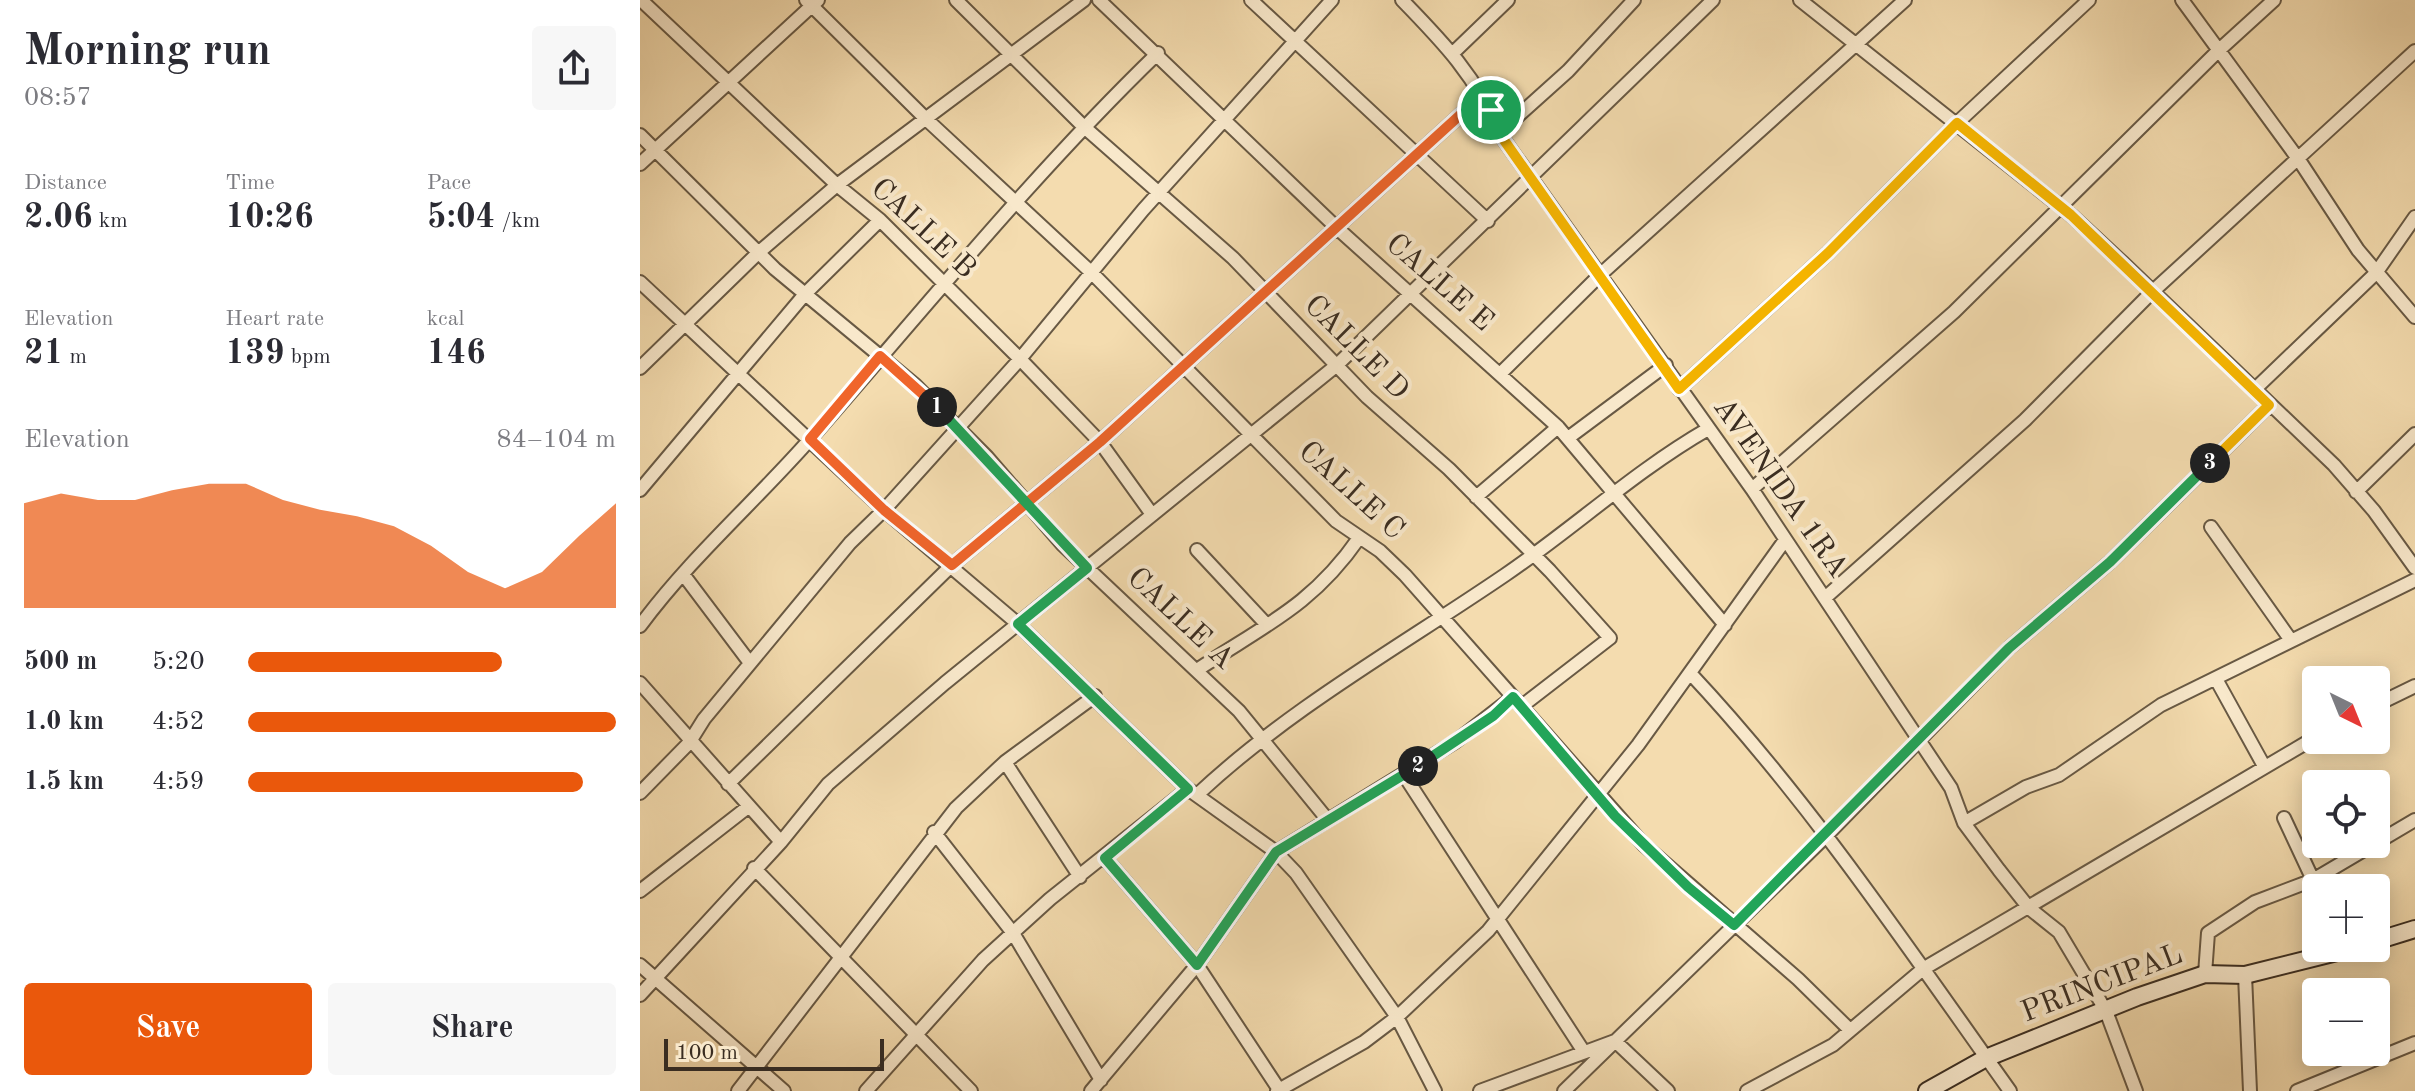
<!DOCTYPE html>
<html lang="en">
<head>
<meta charset="utf-8">
<style>
	:root { --surface:#fff; --page:#f7f7f7; --text:#2b2b33; --muted:#7c7c81; --accent:#ea580c }
	body { margin:0; font-family:"Old Standard TT",serif; background:var(--page); color:var(--text); height:100vh; display:flex; flex-direction:column; font-size:30px; white-space:nowrap }
	* { box-sizing:border-box; margin:0 }
	p { font-size:26px; color:var(--muted) }
	.icon { flex:none; width:44px; height:44px; fill:none; stroke:currentColor; stroke-width:2; stroke-linecap:round; stroke-linejoin:round }
	.map { position:relative; flex:1; overflow:hidden }
	.details { display:flex; flex-direction:column; background:var(--surface); width:640px }
	.details>* { flex:none }
	.needle { width:52px; rotate:137deg }
	.fabs { position:absolute; left:1662px; top:666px; display:grid; gap:16px }
	.fabs a { display:grid; place-items:center; width:88px; height:88px; border-radius:8px; background:var(--surface); box-shadow:0 4px 20px #0003; font-size:40px }
	.scale { position:absolute; left:24px; bottom:20px; width:220px; box-sizing:border-box; padding-left:8px; border:4px solid #3a2d21; border-top:0; font-size:22px; line-height:28px; white-space:nowrap; color:#3a2d21; -webkit-text-stroke:6px #f8e8cb; paint-order:stroke }
	.pin { position:absolute; display:grid; place-items:center; width:68px; height:68px; color:#fff; margin:-34px; border:4px solid #fff; border-radius:50%; box-shadow:0 2px 8px #0007 }
	.km { position:absolute; width:40px; height:40px; margin:-20px; border-radius:50%; background:#222; color:#fff; font-size:22px; line-height:40px; text-align:center }
	.round { display:grid; place-items:center; flex:none; width:84px; height:84px; border-radius:8px; background:var(--page) }
	.summary { display:flex; align-items:center; justify-content:space-between; height:136px; padding:0 24px }
	h1 { font-size:44px; font-weight:700; line-height:60px }
	.figures { display:grid; grid-template-columns:repeat(3,1fr); gap:12px; height:136px; padding:8px 24px }
	.figures div { display:grid; align-content:center }
	.figures b { font-size:34px; font-weight:700 }
	.figures small { font-size:22px; font-weight:400 }
	.figures p { font-size:22px }
	.chart { height:224px; padding:16px 24px }
	.chart p { display:flex; justify-content:space-between }
	.chart svg { width:100%; height:144px; margin-top:8px; fill:var(--accent); opacity:.7 }
	.primary-button { display:flex; gap:16px; margin-top:auto; padding:16px 24px }
	.primary-button a { flex:1; height:92px; border-radius:8px; background:var(--accent); color:#fff; font-size:32px; font-weight:700; line-height:92px; text-align:center }
	.primary-button a+a { background:var(--page); color:var(--text) }
	ul { padding:0 24px; list-style:none; font-size:26px }
	li { display:grid; grid-template-columns:128px 96px 1fr; align-items:center; height:60px }
	li i { height:20px; border-radius:10px; background:var(--accent) }
	main { display:flex; flex:1; min-height:0 }
	.map>svg:first-child { display:block }
	.lines { fill:none; stroke-linecap:round; stroke-linejoin:round }
	.street-casing { stroke:#685944; stroke-width:16 }
	.secondary-casing { stroke:#3a2d21; stroke-width:20 }
	.street { stroke:#f8e8cb; stroke-width:12 }
	.secondary { stroke:#f8e8cb; stroke-width:16 }
	.split-1-casing { stroke:#fff; stroke-width:16 }
	.split-2-casing { stroke:#fff; stroke-width:16 }
	.split-3-casing { stroke:#fff; stroke-width:16 }
	.split-4-casing { stroke:#fff; stroke-width:16 }
	.split-1 { stroke:#f0652b; stroke-width:10 }
	.split-2 { stroke:#22a559; stroke-width:10 }
	.split-3 { stroke:#22a559; stroke-width:10 }
	.split-4 { stroke:#f5b400; stroke-width:10 }
	.labels { text-anchor:middle; dominant-baseline:central; stroke-width:8; stroke-linejoin:round; paint-order:stroke }
	.street-label { font-size:30px; fill:#3a2d21; stroke:#f8e8cb }
</style>
</head>
<body>
<main>
<section class="details">
<div class="summary"><div><h1>Morning run</h1><p>08:57</p></div><a class="round"><svg class="icon" aria-label="share" viewBox="0 0 24 24"><path d="M12 15V3M7 8l5-5 5 5M5 13v7h14v-7"/></svg></a></div>
<div class="figures">
<div><p>Distance</p><b>2.06<small> km</small></b></div>
<div><p>Time</p><b>10:26</b></div>
<div><p>Pace</p><b>5:04<small> /km</small></b></div>
</div>
<div class="figures">
<div><p>Elevation</p><b>21<small> m</small></b></div>
<div><p>Heart rate</p><b>139<small> bpm</small></b></div>
<div><p>kcal</p><b>146</b></div>
</div>
<div class="chart"><p><span>Elevation</span>84–104 m</p>
<svg viewBox="0 0 160 44" preserveAspectRatio="none"><path d="M0 44V12L10 9L20 11L30 11L40 8L50 6L60 6L70 11L80 14L90 16L100 19L110 25L120 33L130 38L140 33L150 22L160 12V44z"/></svg>
</div>
<ul>
<li><b>500 m</b>5:20<i style="width:69%"></i></li>
<li><b>1.0 km</b>4:52<i style="width:100%"></i></li>
<li><b>1.5 km</b>4:59<i style="width:91%"></i></li>
</ul>
<div class="primary-button"><a>Save</a><a>Share</a></div>
</section>
<div class="map">
<svg width="1775" height="1091" viewBox="0 0 1775 1091">
	<rect width="100%" height="100%" fill="#f4dcaf"/>
	<filter id="stains"><feTurbulence type="fractalNoise" baseFrequency=".0025" numOctaves="4"/><feColorMatrix values="0 0 0 0 .2 0 0 0 0 .09 0 0 0 0 .02 0 0 0 .5 -.17"/></filter>
	<radialGradient id="worn" r=".72"><stop offset=".6" stop-color="#630" stop-opacity="0"/><stop offset="1" stop-color="#630" stop-opacity=".3"/></radialGradient>
	<g class="lines">
		<g class="street-casing">
			<path id="street" d="M1,0L197,185L240,220L380,359L460,442L511,513
				M166,0L285,118L453,274L696,521L740,551L765,575L1004,845L1158,979L1210,1030
				M316,0L443,126L593,258L727,397L809,469L910,571L970,638L882,706
				M459,0L697,228L918,427L1085,625
				M611,0L848,221
				M762,0C801,40 839,79 859,133L1112,489L1311,788L1324,823L1359,870L1389,908L1419,932L1466,1011L1496,1091
				M1160,0L1431,215L1483,263L1694,465L1734,511L1775,568
				M1542,0L1659,160L1718,250L1775,317
				M813,53L868,0
				M859,133L928,71L994,0
				M0,135L135,269L275,385L347,457L423,545L599,711L687,819
				M0,164L178,0
				M0,282L244,510L378,624L548,789L636,852L656,873L757,1017L795,1091
				M0,368L118,253L197,185L444,0
				M861,373L961,274L1265,0
				M1039,389L1188,253L1317,123L1449,0
				M1614,390L1736,273L1775,217
				M928,438L1026,365
				M1112,489L1314,312L1578,51L1634,0
				M0,490L165,294L240,220
				M1716,492L1775,434
				M836,497L918,427
				M1571,527L1650,639
				M557,550L627,625
				M43,574L110,663
				M1186,597L1385,420L1511,293L1775,51
				M0,626C51,557 116,501 172,437C285,308 394,173 518,53
				M557,670C623,626 672,606 719,538
				M1050,673C1170,801 1268,948 1370,1091
				M1576,679L1624,766
				M0,683L141,842
				M1736,705L1775,686
				M365,762L440,877
				M764,775L944,1052
				M88,784L312,565L460,442L841,96
				M0,793L49,743L64,719L210,543L244,510L380,359L503,210L692,0
				M558,794C650,708 761,646 865,575C934,528 995,471 1068,429
				M1644,818L1673,880
				M1324,823L1386,787L1419,775L1521,705L1775,580
				M294,832L373,933L461,1080
				M1736,843L1775,820
				M465,858L557,965L640,1091
				M114,868L331,1091
				M0,891L108,807
				M0,965L144,1091
				M1565,974L1568,933L1615,902L1673,880L1734,844
				M1605,975L1610,1091
				M0,995L141,842L188,784L305,683L697,365L1073,0
				M98,1091L316,808L365,762L455,696
				M226,1091L343,960L410,899L548,789
				M451,1091L557,965L636,852L815,742L873,697
				M637,1091L724,1042L757,1017L848,931L998,745L1145,540
				M840,1091L975,1041L1028,1091
				M924,1091L1185,837L1369,648L1470,562L1629,405
				M1107,1091L1193,1045L1283,969L1676,737
				M1657,1091L1775,1043"/>
		</g>
		<g class="secondary-casing">
			<path id="secondary" d="M1736,941L1775,929
				M1287,1091L1346,1058L1497,997L1565,974L1605,975L1713,948"/>
		</g>
		<use href="#street" class="street"/>
		<use href="#secondary" class="secondary"/>
	</g>
	<g class="lines">
		<g class="split-1-casing">
			<path id="split-1" d="M297,407L240,356L170,439L244,510L312,565L460,442L841,96L851,110"/>
		</g>
		<g class="split-2-casing">
			<path id="split-2" d="M297,407L447,568L378,624L548,789L465,858L557,965L636,852L778,766"/>
		</g>
		<g class="split-3-casing">
			<path id="split-3" d="M778,766L853,716L873,697L975,816L1048,887L1094,925L1369,648L1470,562L1570,463"/>
		</g>
		<g class="split-4-casing">
			<path id="split-4" d="M851,110L859,133L1039,389L1188,253L1317,123L1431,215L1629,405L1570,463"/>
		</g>
		<use href="#split-1" class="split-1"/>
		<use href="#split-2" class="split-2"/>
		<use href="#split-3" class="split-3"/>
		<use href="#split-4" class="split-4"/>
	</g>
	<g class="labels">
		<g class="street-label">
			<text transform="translate(283 229) rotate(43)">CALLE B</text>
			<text transform="translate(799 283) rotate(41)">CALLE E</text>
			<text transform="translate(716 348) rotate(45)">CALLE D</text>
			<text transform="translate(1140 488) rotate(55)">AVENIDA 1RA</text>
			<text transform="translate(711 491) rotate(42)">CALLE C</text>
			<text transform="translate(540 619) rotate(43)">CALLE A</text>
			<text transform="translate(1462 984) rotate(-21)">PRINCIPAL</text>
		</g>
	</g>
	<rect width="100%" height="100%" filter="url(#stains)"/>
	<rect width="100%" height="100%" fill="url(#worn)"/>
</svg>
<div class="fabs">
<a><svg class="needle" viewBox="-14 -14 28 28"><path d="M0-13l5 13h-10z" fill="#e53935"/><path d="M0 13l5-13h-10z" fill="#7c7c81"/></svg></a>
<a><svg class="icon" aria-label="locate" viewBox="0 0 24 24"><circle cx="12" cy="12" r="6"/><path d="M12 2v4M12 18v4M2 12h4M18 12h4"/></svg></a>
<a>+</a>
<a>−</a>
</div>
<div class="scale">100 m</div>
<div class="pin" style="left:851px;top:110px;background:#1e9e55"><svg class="icon" aria-label="arrive" viewBox="0 0 24 24"><path d="M6 21V4h12l-3 4 3 4H6"/></svg></div>
<b class="km" style="left:297px;top:407px">1</b>
<b class="km" style="left:778px;top:766px">2</b>
<b class="km" style="left:1570px;top:463px">3</b>
</div>
</main>
</body>
</html>
